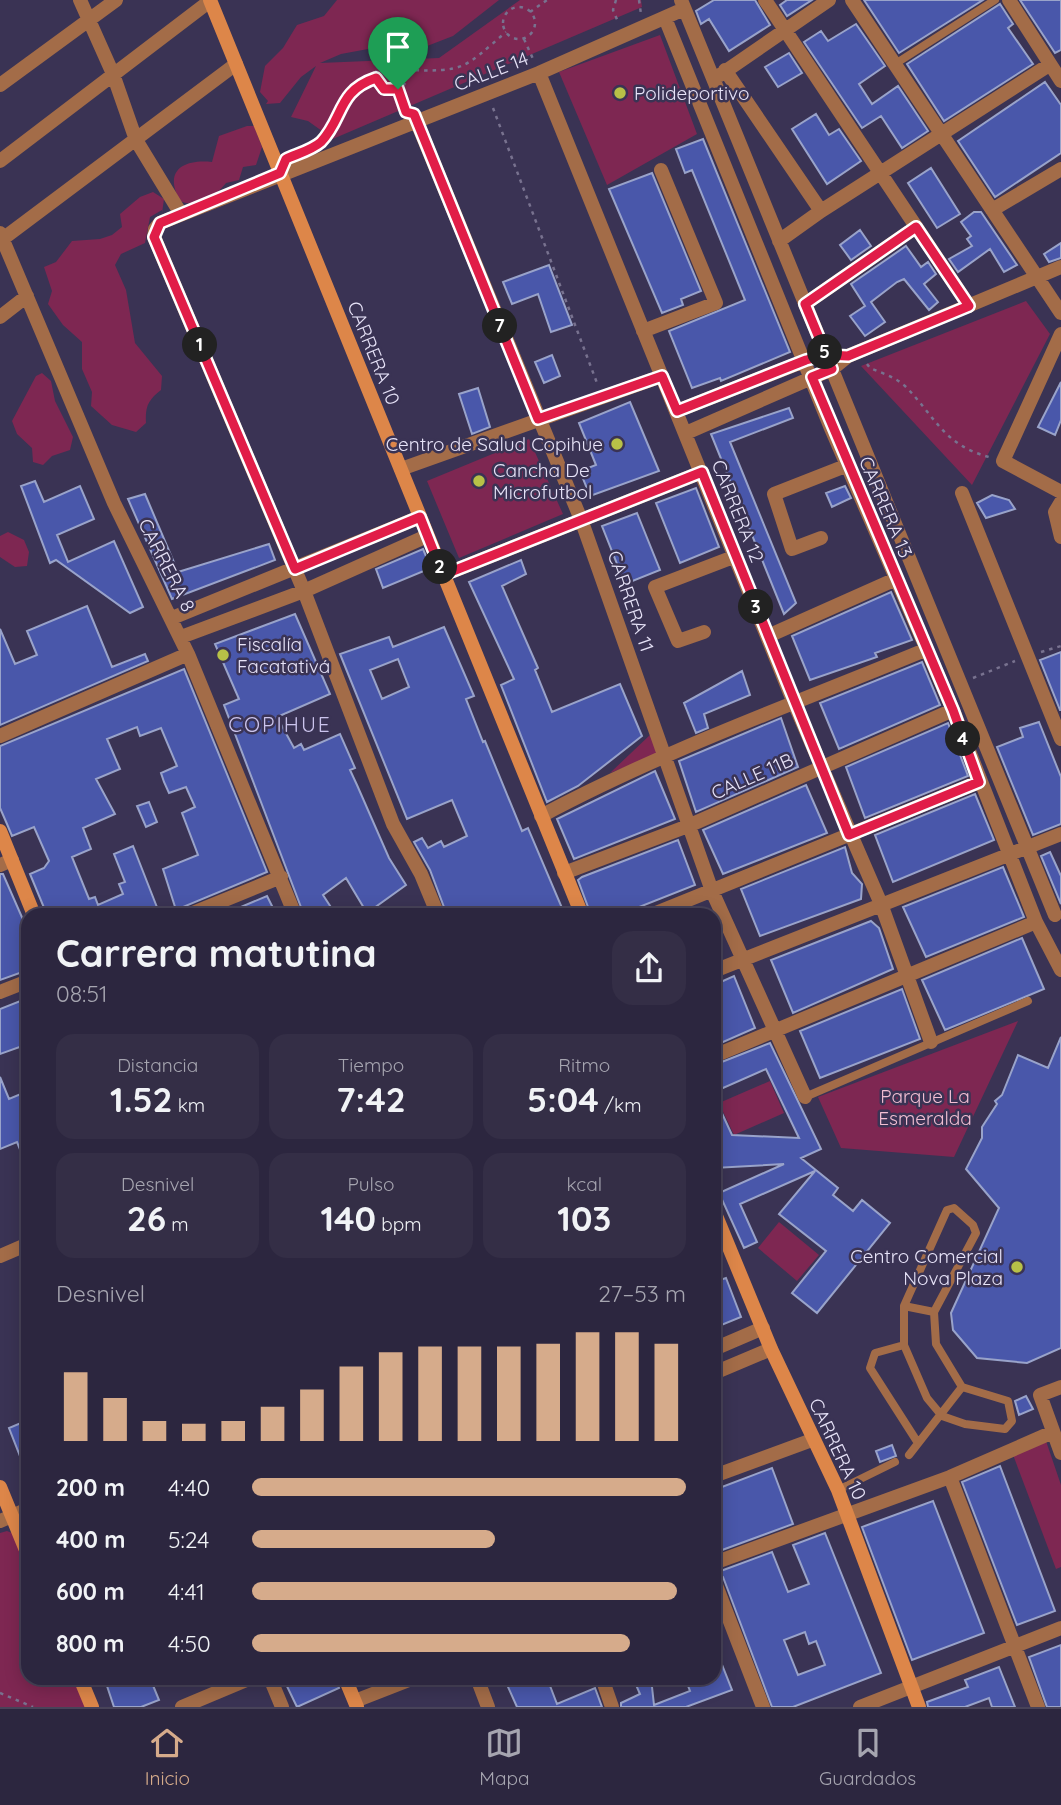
<!DOCTYPE html>
<html lang="es">
<head>
<meta charset="utf-8">
<style>
	:root { --surface:#2c263f; --page:#342e46; --text:#f1f3f6; --muted:#a6a5b0; --line:#484359; --accent:#d6ab8b }
	body { margin:0; font-family:Quicksand,sans-serif; background:var(--page); color:var(--text); height:100vh; display:flex; flex-direction:column; font-size:26px; white-space:nowrap }
	* { box-sizing:border-box; margin:0 }
	p { font-size:23px; color:var(--muted) }
	.icon { flex:none; width:38px; height:38px; fill:none; stroke:currentColor; stroke-width:2; stroke-linecap:round; stroke-linejoin:round }
	.map { position:relative; flex:1; overflow:hidden }
	.details { position:absolute; left:21px; top:908px; width:700px; height:777px; display:flex; flex-direction:column; background:var(--surface); border-radius:21px; box-shadow:0 4px 18px #0003,0 0 0 2px var(--line) }
	.details>* { flex:none }
	.pin { position:absolute; display:grid; place-items:center; width:60px; height:60px; color:#fff; margin:-72px -30px; border-radius:50% 50% 50% 0; rotate:-45deg; box-shadow:0 0 7px #0007 }
	.pin .icon { rotate:45deg }
	.km { position:absolute; width:35px; height:35px; margin:-18px; border-radius:50%; background:#222; color:#fff; font-size:19px; line-height:35px; text-align:center }
	.round { display:grid; place-items:center; flex:none; width:74px; height:74px; border-radius:21px; background:var(--page) }
	.overview { display:flex; align-items:center; justify-content:space-between; height:119px; padding:0 35px }
	h1 { font-size:38px; font-weight:700; line-height:52px }
	.metrics { display:grid; grid-template-columns:repeat(3,1fr); gap:10px; height:119px; padding:7px 35px }
	.metrics div { display:grid; align-content:center; border-radius:18px; background:var(--page); text-align:center }
	.metrics b { font-size:35px; font-weight:700 }
	.metrics small { font-size:19px; font-weight:400 }
	.metrics p { font-size:19px }
	.chart { height:196px; padding:14px 35px }
	.chart p { display:flex; justify-content:space-between }
	.chart svg { width:100%; height:126px; margin-top:7px; stroke:var(--accent); stroke-width:6 }
	ul { padding:0 35px; list-style:none; font-size:23px }
	li { display:grid; grid-template-columns:112px 84px 1fr; align-items:center; height:52px }
	li i { height:18px; border-radius:9px; background:var(--accent) }
	.dock { display:flex; justify-content:space-around; align-items:center; height:98px; border-top:2px solid var(--line); background:var(--surface); font-size:19px; color:var(--muted) }
	.dock a { display:grid; justify-items:center; gap:4px }
	.dock .active { color:var(--accent) }
	.map>svg:first-child { display:block }
	.green { fill:#7e2752 }
	.building { fill:#4957aa; stroke:#99a3ca; stroke-width:2; fill-rule:evenodd }
	.lines { fill:none; stroke-linecap:round; stroke-linejoin:round }
	.path { stroke:#78728f; stroke-width:2.5; stroke-dasharray:3.5 5; stroke-linecap:butt }
	.lane { stroke:#a36c48; stroke-width:8 }
	.street { stroke:#a36c48; stroke-width:14 }
	.secondary { stroke:#dd8649; stroke-width:14 }
	.route-casing { stroke:#fff; stroke-width:14 }
	.route { stroke:#e11d48; stroke-width:9 }
	.poi-dot { fill:#b8c147; stroke:#3a3354; stroke-width:2.5 }
	.labels { text-anchor:middle; dominant-baseline:central; stroke-width:5; stroke-linejoin:round; paint-order:stroke }
	.street-label { font-size:19px; fill:#e7e3f8; stroke:#3a3354 }
	.poi-label { font-size:19px; fill:#e7e3f8; stroke:#3a3354; text-anchor:start }
	.park-label { font-size:19px; fill:#f3bfd3; stroke:#3a3354 }
	.neighbourhood-label { font-size:21px; letter-spacing:2px; fill:#cbc4ed; stroke:#3a3354 }
</style>
</head>
<body>
<div class="map">
<svg width="1061" height="1707" viewBox="0 0 1061 1707">
	<rect width="100%" height="100%" fill="#3a3354"/>
	<path class="green" d="M337,0H499L453,36L409,53L396,55L368,49L341,54L320,63L439,58L520,0H641L642,7L321,144L322,131L308,121L291,117L316,66L301,77L280,103L266,104L268,101L260,92L265,66L283,48L297,25L324,16Z
		M660,35L697,134L607,185L559,72Z
		M247,126H254L262,147L256,165L243,167L239,180L226,183C217,195 196,209 180,201C163,170 184,159 212,162L219,136Z
		M153,192L164,199L162,213V210L150,217L145,243L121,254L115,265L126,290L135,343L162,376L161,390C148,400 145,407 146,423L136,432L112,425L91,406L92,392L82,369V342L63,325L48,304L52,291L44,267L56,262L72,241L100,239L112,235L122,227L120,214L140,197Z
		M1026,301L1050,334L972,485L861,366Z
		M42,373L51,381L55,401L73,437L70,450L52,456L43,465L33,462L32,448L17,434L12,421L36,376Z
		M529,439L563,514L459,558L427,481Z
		M8,532L24,540L29,552L27,566L15,567L0,557V536Z
		M651,734L659,754L610,773Z
		M1018,1021L954,1157L841,1148L818,1097Z
		M770,1081L784,1113L734,1135L719,1103Z
		M779,1222L819,1255L797,1281L758,1248Z
		M1046,1441L1061,1485V1567L1056,1569L1012,1452Z
		M7,1531L17,1535L28,1564V1678H73L85,1707H0V1533Z"/>
	<path class="building" d="M714,0H755L770,25L729,51L709,19L701,24L696,11Z
		M787,0H812L787,16L780,5Z
		M864,0H983L899,53Z
		M1020,0H1061V50L1055,53Z
		M1000,4L1013,24L1008,28L1033,64L944,121L907,64Z
		M856,24L885,66L859,84L872,104L898,86L928,131L902,148L881,116L862,128L804,42L821,31L828,41Z
		M789,53L802,73L778,87L765,67Z
		M1045,82L1061,105V153L995,197L958,141Z
		M816,114L829,135L839,129L861,161L827,184L792,129Z
		M703,139L790,352L721,381L720,378L692,388L669,331L745,300L692,170L685,173L676,149Z
		M931,168L960,214L937,228L908,183Z
		M652,173L701,291L681,299L683,305L662,313L609,189Z
		M974,212H981L1017,265L1004,272L990,249L958,272L949,259L972,246L967,239L971,236L961,222Z
		M860,230L871,246L851,260L840,245Z
		M1061,243V258L1049,262L1044,254Z
		M906,246L921,267L928,262L936,274L924,284L938,302L929,310L904,279L897,282L871,302L885,322L865,336L850,316L865,306L851,284Z
		M549,265L572,325L551,332L538,294L512,304L503,282Z
		M552,355L560,376L544,383L535,362Z
		M1061,382V420L1055,435L1038,427Z
		M478,388L490,427L472,434L459,394Z
		M630,402L659,471L590,496L580,471L596,465L579,423Z
		M789,408L793,418L730,442L796,603L784,614L711,434Z
		M35,481L44,502L80,486L94,519L57,535L68,562L114,541L143,607L130,613L56,560L50,563L21,486Z
		M845,486L851,498L832,507L826,493Z
		M696,488L719,547L680,563L656,503Z
		M145,494L178,572L269,544L275,560L172,599L128,499Z
		M992,495L1009,500L1015,509L986,518L977,503Z
		M637,513L660,570L625,584L602,526Z
		M423,549L431,568L383,588L376,569Z
		M521,560L526,574L502,586L538,668L535,670L552,712L620,684L642,736L578,786L547,802L501,685L514,679L469,582Z
		M891,592L912,640L875,653L877,657L810,680L792,636Z
		M87,606L112,667L145,654L148,661L0,725V629L15,664L37,655L27,631Z
		M295,614L330,694L277,717L294,748L301,744L304,750L340,734L355,768L350,770L357,785L389,858L406,885L367,913L346,878L323,895L336,915H304L224,705L239,699L215,644Z
		M444,627L474,696L466,699L483,742L485,741L522,831L528,828L565,915H447L430,870L414,842L422,838L428,848L441,841L444,847L467,836L452,800L407,819L340,654L389,637L393,647ZM398,659L409,687L382,699L370,670Z
		M1061,652V710H1060L1040,660Z
		M922,662L940,705L839,749L820,703Z
		M184,669L267,872L176,910L163,869L198,855L182,813L195,807L186,787L169,793L164,782L161,773L177,766L161,728L140,736L137,727L107,739L120,769L96,779L115,814L83,828L91,849L72,857L89,899L95,897L98,905L123,894L119,884L125,882L114,854L133,846L160,915H47L30,874L44,868L49,861L34,827L12,836L7,824L0,808V746Z
		M742,671L750,695L704,714L708,728L696,733L684,703Z
		M781,718L798,767L696,812L679,761Z
		M1039,722L1061,777V824L1033,835L997,747L1023,737L1020,728Z
		M948,723L968,776L865,818L846,767Z
		M655,771L675,819L574,859L557,819Z
		M806,785L827,833L723,874L703,830Z
		M975,794L994,840L893,882L875,835Z
		M149,802L157,822L146,827L137,806Z
		M678,840L695,885L619,915H591L578,880L582,877Z
		M845,847L852,873L862,884L861,899L760,936L741,889Z
		M1050,852L1061,876V904L1041,856Z
		M1003,867L1024,917L926,957L903,907Z
		M0,874H3L28,931V970L0,980Z
		M267,896L273,908L254,915H222Z
		M871,921L879,928L893,969L793,1013L771,960Z
		M1022,938L1044,989L945,1030L922,980Z
		M734,976L755,1028L714,1046V985Z
		M902,989L920,1039L820,1078L800,1031Z
		M28,998V1044L0,1054V1009Z
		M1061,1037V1348L1027,1363L977,1358L953,1330L951,1313L999,1208L966,1169L982,1138V1127L997,1104L995,1101L1002,1095L1018,1055L1048,1068Z
		M770,1043L821,1149L801,1158L838,1188L833,1195L853,1211L862,1200L890,1223L817,1313L792,1293L826,1251L779,1214L815,1171L740,1204L757,1242L744,1248L719,1193L784,1164L714,1168V1096L732,1135L799,1138L766,1069L714,1092V1065Z
		M0,1077L9,1099L28,1091V1169L17,1142L0,1149Z
		M726,1278L741,1317L714,1328V1282Z
		M1026,1396L1033,1409L1019,1415L1015,1401Z
		M28,1420V1474H27L9,1428Z
		M892,1445L896,1456L880,1462L876,1451Z
		M1000,1466L1055,1611L1017,1625L962,1482Z
		M772,1468L793,1524L714,1553V1490Z
		M933,1501L984,1633L912,1660L862,1527Z
		M825,1533L881,1673L793,1707H772L723,1577L718,1572L772,1552L788,1592L809,1584L793,1545ZM805,1632L809,1644L816,1641L825,1665L798,1675L784,1640Z
		M1061,1645V1707H1047L1029,1657Z
		M715,1647L732,1690L686,1707H621V1703L640,1694L633,1678H651L654,1705L690,1691L685,1678H714Z
		M999,1667L1015,1707H992L989,1698L965,1707H928L927,1702L968,1687L965,1680Z
		M121,1678H150L159,1700L141,1707H114L106,1683Z
		M283,1678H336L339,1688L297,1707Z
		M504,1678H547L557,1704L595,1688L602,1707H517Z"/>
	<g class="lines">
		<path class="path" d="M616,0L613,10L618,22
			M639,0L641,14
			M503 23a16 16 0 1 1 32 0a16 16 0 1 1-32 0Z
			M530,12L547,0
			M524,39L534,61
			M376 74a16 16 0 1 1 32 0a16 16 0 1 1-32 0Z
			M407,70C465,72 463,69 506,32
			M398,89L406,112
			M493,108L597,383
			M320,143C339,118 343,89 376,78
			M867,364L870,368C882,373 895,377 905,386C935,416 943,445 989,457
			M1041,652L1061,646
			M973,678L1015,661
			M0,1693L33,1707"/>
		<path class="lane" d="M895,64L995,0
			M805,1097L1028,1001
			M954,1208L973,1225L976,1233L934,1312L936,1344L962,1387L1008,1401L1012,1421L1005,1429L965,1424L942,1416L927,1398L904,1345V1306L947,1210Z
			M904,1306L934,1312
			M904,1345L875,1353L870,1368L918,1443
			M909,1455L962,1387
			M838,1490L895,1462"/>
		<path class="street" d="M80,0L113,74L136,140L181,214
			M681,0L1055,915
			M765,0L969,306
			M852,0L1061,313
			M1009,0L1061,81
			M665,18L830,426L953,710L1036,922L1061,970
			M725,70L821,211
			M539,73L794,703L881,904L931,1042
			M720,75L829,0
			M0,85L116,0
			M416,120L582,522L712,891L805,1097
			M0,161L210,1
			M992,210L1061,169
			M0,233L114,503L188,654L295,915
			M0,241L236,64
			M779,241L821,211L1049,65
			M805,304L916,227
			M0,317L27,296
			M643,331L716,303L661,170
			M1061,334L1003,461L1061,492
			M677,411L812,358
			M686,433L832,369L848,356L1061,267
			M401,469L662,376
			M962,493L1061,739
			M1061,502L1055,512L1061,537
			M821,538L792,549L774,494L848,465
			M443,575L702,472
			M172,618L420,517
			M704,632L678,641L655,587L736,556
			M768,636L896,579
			M181,637L304,591L427,536
			M0,736L188,654
			M541,816C664,750 797,703 925,650
			M0,865L12,860
			M564,873L688,826L953,710
			M188,915L281,877
			M438,915L421,874L393,824L304,591L154,237L155,229L160,223L539,73L684,9
			M651,915L979,782
			M714,971L1061,834
			M0,992L28,981
			M714,1056L1036,922
			M0,1256L28,1244
			M714,1349L763,1328
			M714,1373L771,1349
			M1061,1387L1040,1395L1061,1453
			M714,1476L812,1440
			M950,1477L1038,1707
			M0,1521L28,1509
			M714,1563L950,1477L1053,1432
			M714,1580L763,1707
			M270,1678L282,1707
			M477,1678L488,1707
			M602,1678L612,1707
			M355,1701L414,1678
			M182,1707L251,1678
			M860,1707L1061,1628"/>
		<path class="secondary" d="M210,0L582,915
			M0,831L34,915
			M714,1211L771,1349L838,1490L919,1707
			M0,1487L28,1555
			M80,1678L92,1707
			M345,1678L357,1707"/>
	</g>
	<g class="lines">
		<g class="route-casing">
			<path id="route" d="M398,89H384L376,78C337,91 344,118 321,142C312,150 297,154 286,159L280,173L160,223L154,237L295,569L420,517L443,575L702,472L849,835L979,782L953,710L812,377L832,369L805,304L916,227L969,306L848,356L826,355L806,360L677,411L662,376L538,419L414,114L406,112L398,89"/>
		</g>
		<use href="#route" class="route"/>
	</g>
	<g class="poi-dot">
		<circle cx="620" cy="93" r="7"/>
		<circle cx="617" cy="444" r="7"/>
		<circle cx="479" cy="481" r="7"/>
		<circle cx="223" cy="655" r="7"/>
		<circle cx="1017" cy="1267" r="7"/>
	</g>
	<g class="labels">
		<g class="street-label">
			<text transform="translate(491 71) rotate(-21)">CALLE 14</text>
			<text transform="translate(374 353) rotate(68)">CARRERA 10</text>
			<text transform="translate(886 507) rotate(67)">CARRERA 13</text>
			<text transform="translate(738 511) rotate(68)">CARRERA 12</text>
			<text transform="translate(167 565) rotate(63)">CARRERA 8</text>
			<text transform="translate(631 601) rotate(71)">CARRERA 11</text>
			<text transform="translate(752 776) rotate(-24)">CALLE 11B</text>
			<text transform="translate(838 1449) rotate(65)">CARRERA 10</text>
		</g>
		<g class="poi-label">
			<text x="634" y="93">Polideportivo</text>
			<text x="603" y="444" text-anchor="end">Centro de Salud Copihue</text>
			<text x="493" y="470">Cancha De<tspan x="493" dy="22">Microfutbol</tspan></text>
			<text x="237" y="644">Fiscalía<tspan x="237" dy="22">Facatativá</tspan></text>
			<text x="1003" y="1256" text-anchor="end">Centro Comercial<tspan x="1003" dy="22">Nova Plaza</tspan></text>
		</g>
		<g class="park-label">
			<text x="925" y="1096">Parque La<tspan x="925" dy="22">Esmeralda</tspan></text>
		</g>
		<g class="neighbourhood-label">
			<text x="280" y="724">COPIHUE</text>
		</g>
	</g>
</svg>
<div class="pin" style="left:398px;top:89px;background:#1e9e55"><svg class="icon" aria-label="arrive" viewBox="0 0 24 24"><path d="M6 21V4h12l-3 4 3 4H6"/></svg></div>
<b class="km" style="left:200px;top:345px">1</b>
<b class="km" style="left:440px;top:567px">2</b>
<b class="km" style="left:756px;top:607px">3</b>
<b class="km" style="left:963px;top:739px">4</b>
<b class="km" style="left:825px;top:352px">5</b>
<b class="km" style="left:500px;top:326px">7</b>
<section class="details">
<div class="overview"><div><h1>Carrera matutina</h1><p>08:51</p></div><a class="round"><svg class="icon" aria-label="share" viewBox="0 0 24 24"><path d="M12 15V3M7 8l5-5 5 5M5 13v7h14v-7"/></svg></a></div>
<div class="metrics">
<div><p>Distancia</p><b>1.52<small> km</small></b></div>
<div><p>Tiempo</p><b>7:42</b></div>
<div><p>Ritmo</p><b>5:04<small> /km</small></b></div>
</div>
<div class="metrics">
<div><p>Desnivel</p><b>26<small> m</small></b></div>
<div><p>Pulso</p><b>140<small> bpm</small></b></div>
<div><p>kcal</p><b>103</b></div>
</div>
<div class="chart"><p><span>Desnivel</span>27–53 m</p>
<svg viewBox="0 0 160 44" preserveAspectRatio="none"><path d="M5 44V20M15 44V29M25 44V37M35 44V38M45 44V37M55 44V32M65 44V26M75 44V18M85 44V13M95 44V11M105 44V11M115 44V11M125 44V10M135 44V6M145 44V6M155 44V10"/></svg>
</div>
<ul>
<li><b>200 m</b>4:40<i style="width:100%"></i></li>
<li><b>400 m</b>5:24<i style="width:56%"></i></li>
<li><b>600 m</b>4:41<i style="width:98%"></i></li>
<li><b>800 m</b>4:50<i style="width:87%"></i></li>
</ul>
</section>
</div>
<nav class="dock">
<a class="active"><svg class="icon" aria-label="home" viewBox="0 0 24 24"><path d="M3 11l9-7 9 7M6 9v11h12V9"/></svg>Inicio</a>
<a><svg class="icon" aria-label="map" viewBox="0 0 24 24"><path d="M3 6l6-2 6 2 6-2v14l-6 2-6-2-6 2zM9 4v14M15 6v14"/></svg>Mapa</a>
<a><svg class="icon" aria-label="saved" viewBox="0 0 24 24"><path d="M7 4h10v16l-5-4-5 4z"/></svg>Guardados</a>
</nav>
</body>
</html>
